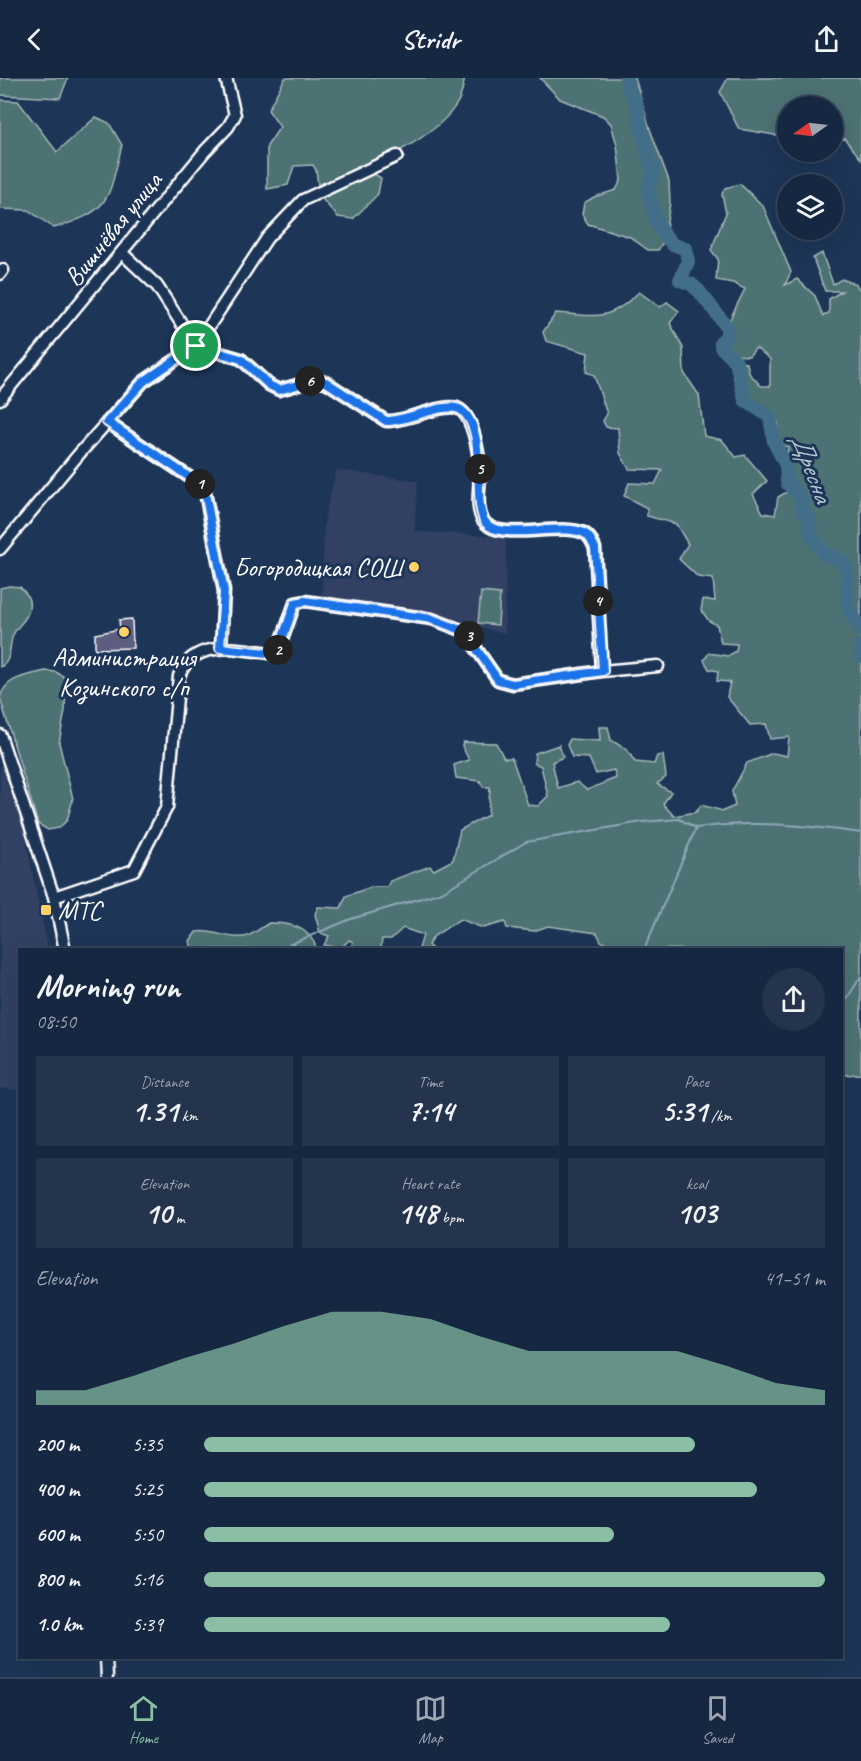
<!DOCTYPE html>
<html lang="en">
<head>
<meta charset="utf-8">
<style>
	:root { --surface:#162841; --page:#23344c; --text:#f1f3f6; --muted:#9ea6b1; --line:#35445a; --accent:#8abfa5 }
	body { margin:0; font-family:Caveat,sans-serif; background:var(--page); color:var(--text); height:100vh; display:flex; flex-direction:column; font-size:22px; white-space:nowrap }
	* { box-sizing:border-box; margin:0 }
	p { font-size:20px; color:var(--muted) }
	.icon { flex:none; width:33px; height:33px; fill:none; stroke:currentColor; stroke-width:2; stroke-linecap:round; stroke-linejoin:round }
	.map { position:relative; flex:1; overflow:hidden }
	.side { position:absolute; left:18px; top:870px; width:825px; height:711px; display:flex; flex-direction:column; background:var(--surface); border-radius:0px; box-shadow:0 6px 24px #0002,0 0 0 2px var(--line) }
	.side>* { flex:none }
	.needle { width:39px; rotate:256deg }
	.tools { position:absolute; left:777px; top:18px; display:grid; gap:12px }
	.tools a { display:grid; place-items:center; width:66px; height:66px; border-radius:50%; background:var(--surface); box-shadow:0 6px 24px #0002,0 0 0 2px var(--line); font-size:30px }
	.pin { position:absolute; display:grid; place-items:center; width:51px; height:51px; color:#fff; margin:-26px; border:3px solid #fff; border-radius:50%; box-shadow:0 2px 6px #0007 }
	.km { position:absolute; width:30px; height:30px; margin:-15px; border-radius:50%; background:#222; color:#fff; font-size:16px; line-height:30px; text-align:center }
	.round { display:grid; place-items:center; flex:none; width:63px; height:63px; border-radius:32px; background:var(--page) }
	.head { display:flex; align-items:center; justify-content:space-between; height:102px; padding:0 18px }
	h1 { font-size:33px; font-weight:600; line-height:45px }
	.stats { display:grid; grid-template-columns:repeat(3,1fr); gap:9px; height:102px; padding:6px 18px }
	.stats div { display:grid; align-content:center; border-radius:0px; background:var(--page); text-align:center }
	.stats b { font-size:30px; font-weight:600 }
	.stats small { font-size:16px; font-weight:400 }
	.stats p { font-size:16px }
	.chart { height:168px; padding:12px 18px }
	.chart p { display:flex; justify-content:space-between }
	.chart svg { width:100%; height:108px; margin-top:6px; fill:var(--accent); opacity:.7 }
	ul { padding:0 18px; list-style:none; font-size:20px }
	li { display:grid; grid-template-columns:96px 72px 1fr; align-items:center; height:45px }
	li i { height:15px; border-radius:8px; background:var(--accent) }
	header { display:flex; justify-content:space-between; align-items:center; height:78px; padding:0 18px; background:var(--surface); font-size:27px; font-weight:600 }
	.dock { display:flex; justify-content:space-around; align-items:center; height:84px; border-top:2px solid var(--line); background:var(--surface); font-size:16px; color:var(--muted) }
	.dock a { display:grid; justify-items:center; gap:3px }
	.dock .active { color:var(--accent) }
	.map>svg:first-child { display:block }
	.built { fill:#304163 }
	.green { fill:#4e7273; stroke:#a6b8b9; stroke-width:1.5 }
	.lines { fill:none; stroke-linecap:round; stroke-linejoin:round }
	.stream { stroke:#8ea8b8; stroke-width:2 }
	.river { stroke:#436e89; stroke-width:14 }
	.building { fill:#5c5d80; stroke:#fff; stroke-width:1.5 }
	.minor-casing { stroke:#fff; stroke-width:15 }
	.minor { stroke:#1d3557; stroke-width:10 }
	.route-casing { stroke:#fff; stroke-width:12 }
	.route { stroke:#1a73e8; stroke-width:8 }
	.poi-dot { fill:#ffd166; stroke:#1d3557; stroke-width:2 }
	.labels { text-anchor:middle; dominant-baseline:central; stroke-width:6; stroke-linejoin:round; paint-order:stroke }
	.street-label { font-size:26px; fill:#fff; stroke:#1d3557 }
	.poi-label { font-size:26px; fill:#fff; stroke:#1d3557; text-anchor:end }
	.water-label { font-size:27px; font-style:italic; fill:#b4c5d0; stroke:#1d3557 }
</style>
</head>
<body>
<header><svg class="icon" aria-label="back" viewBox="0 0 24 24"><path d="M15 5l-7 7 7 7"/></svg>Stridr<svg class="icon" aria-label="share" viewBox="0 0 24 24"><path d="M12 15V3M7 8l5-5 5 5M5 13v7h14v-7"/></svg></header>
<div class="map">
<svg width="861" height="1599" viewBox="0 0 861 1599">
	<rect width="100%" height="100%" fill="#1d3557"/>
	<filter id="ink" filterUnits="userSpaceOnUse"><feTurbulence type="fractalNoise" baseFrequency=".0167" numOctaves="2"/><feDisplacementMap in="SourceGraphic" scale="12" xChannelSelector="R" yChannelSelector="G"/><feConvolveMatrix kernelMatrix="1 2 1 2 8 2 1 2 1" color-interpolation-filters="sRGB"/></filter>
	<g filter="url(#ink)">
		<path class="built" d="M336,392L418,403L414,453L506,459L505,555L434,539L322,519L324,443Z
			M0,687L23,748L48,871L20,872L19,1012L0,1010Z"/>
		<path class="green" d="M0,0H68L60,20L0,17Z
			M285,0H465C463,7 462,16 459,22C437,63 367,88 327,106L325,104L318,107L316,92L313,87L294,88L288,107L267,111V68L280,49L268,32Z
			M540,0H635L650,51L669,103L670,125L664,163L658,172H648L630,159L588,146L582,136L584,125L594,119L616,112L621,102L617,67L611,46L603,38L560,21Z
			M728,0H861V81L844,60L833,69L832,28H788L787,59L739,51L720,14Z
			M0,22L18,23L57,74L96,39L109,45L122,67C108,121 112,133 54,150L28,132L0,131Z
			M372,95L381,100L378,116L353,141L338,139L323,122L325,115Z
			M740,106L763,128L791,194L785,207L797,201L815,218L823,238L829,235V221L842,213H825L813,180L822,175L833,206L842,201L856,206L861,214V996L842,997V872L617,871L601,863L597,855L548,848L534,853L507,850L505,844L483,850L460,841L434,858L428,867L432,871H419L423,857L403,850L391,861H382L381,871H351L353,864L349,862L341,870L324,867L329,858L320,855L315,836L318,829L341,830L346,818L371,809H387L390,803L430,788L434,792L453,782L460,752L488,737L490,709H483L480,703L456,700L454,687L469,682L462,668L463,664L496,665L504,680H512L528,727L538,728L548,718L541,688L534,685L535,675L559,667L563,679L552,684L558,710L577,704L587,712L616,700L614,692L596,696L589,680L572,679L567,667L570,661L600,663L599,649H608L611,662L627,672L635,684L654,686L657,678L663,677L666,699L657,706L671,714L663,726L674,738L696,734L701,727L723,733L735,728L732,713L747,685L773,675L787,678L789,659L770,661L766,646L750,647L727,619L730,604L717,603L718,593L709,591L704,582L709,575L728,578L736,573L737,566L721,565L717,547L709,543L701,532L703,521L715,523L713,501L698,499L679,481L688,466L676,446L647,438V430L624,418L629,405L655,406L662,392L629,391L620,375L618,350L606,349L603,343L607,336L594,297L586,294L588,275L546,263L543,254L556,235C597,238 608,244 639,214L660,229L667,224L679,233L670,245L683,270L684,295L699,317L704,358L722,362L736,379L745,377L767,403L753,416L763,435L775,437L778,419L789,413L783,394L788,369L777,366L778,345L751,327L743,311L747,306L735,292L738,284L747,285L749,295L761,308H770V281L756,270L749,278L733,277L723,266L730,241L745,211L733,205L716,202L718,181L711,172L726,135L722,116L725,110Z
			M9,508L20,509C26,515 31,521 29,530C28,541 19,546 14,555C8,566 13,583 0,589V510Z
			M481,514L500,516L498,547L478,545Z
			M45,593L56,594L66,600L65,633L59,665L73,721L67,742L59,750L48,752L38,746L0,620C5,599 26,598 45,593Z
			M269,845C290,845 309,848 317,871H192L190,863L196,854C213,851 231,863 248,858C255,855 262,849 269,845Z"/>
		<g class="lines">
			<path class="stream" d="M276,872L351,841L442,814L526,764L642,744L679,741L696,750
				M644,872L696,750C751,742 806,747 861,755
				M842,929L861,898"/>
			<path class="river" d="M626,0L628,10L636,24L649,83L654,90L648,111L657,147L672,166L686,171L688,184L680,202L691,206L699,213L727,249V258L721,264V269L736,284L745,322L770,339L774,364L786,387L787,405L801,420L803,433L809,439L810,456L824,476L841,483L848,493V531L861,552
				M861,568V578"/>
		</g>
		<path class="building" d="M132,541L133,570L95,571V556L120,551L119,542Z"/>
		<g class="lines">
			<g class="minor-casing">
				<path id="minor" d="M122,175L157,208L196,268L241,281L269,307L279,312L315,302L326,304L386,343C407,344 441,325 457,330C473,336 479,376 480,392C481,408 472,438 489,448C508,461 561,445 584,455C590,458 592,464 595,470L602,593
					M0,196L3,192
					M0,321L205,73L228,49L235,37L226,0
					M107,344L204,409L224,513L221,570
					M0,471L79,376L143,304L196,268L267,160L303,122L397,78
					M0,657L54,819L65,872
					M54,819L134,792L167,729L179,598C194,558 244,572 277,576L295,525L305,523L432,541L464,553L498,602L513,606L602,593L658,588
					M106,1580L107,1599"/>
			</g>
			<use href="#minor" class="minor"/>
		</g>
	</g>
	<g class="lines" filter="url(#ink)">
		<g class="route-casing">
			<path id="route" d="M196,268L241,281L269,307L279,312L315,302L326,304L386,343C406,344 447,322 461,332C491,353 468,435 489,448C508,461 561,445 584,455C590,458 592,464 595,470L603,593L513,606L498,602L464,553L432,541L305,523L295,525L277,576L220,570L224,513L204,409L107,344L143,304Z"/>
		</g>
		<use href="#route" class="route"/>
	</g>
	<g class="poi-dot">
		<circle cx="414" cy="489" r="6"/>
		<circle cx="124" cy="554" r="6"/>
		<rect x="40" y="826" width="12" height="12" rx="3"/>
	</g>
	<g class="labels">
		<g class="street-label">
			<text transform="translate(113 151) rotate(-51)">Вишнёвая улица</text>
		</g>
		<g class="poi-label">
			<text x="402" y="489">Богородицкая СОШ</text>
			<text x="124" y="579" text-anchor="middle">Администрация<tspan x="124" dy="30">Козинского с/п</tspan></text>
			<text x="58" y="832" text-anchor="start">МТС</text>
		</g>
		<g class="water-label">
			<text transform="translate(812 390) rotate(69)">Дресна</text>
		</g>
	</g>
</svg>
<div class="tools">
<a><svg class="needle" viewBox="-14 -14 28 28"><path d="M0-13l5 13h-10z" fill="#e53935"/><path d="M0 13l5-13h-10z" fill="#9ea6b1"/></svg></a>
<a><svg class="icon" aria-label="layers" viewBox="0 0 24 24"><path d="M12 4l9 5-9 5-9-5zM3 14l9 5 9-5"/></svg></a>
</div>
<div class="pin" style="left:196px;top:268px;background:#1e9e55"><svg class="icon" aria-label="arrive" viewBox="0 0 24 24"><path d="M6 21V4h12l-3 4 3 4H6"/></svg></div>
<b class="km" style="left:200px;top:406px">1</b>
<b class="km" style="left:278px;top:572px">2</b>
<b class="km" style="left:469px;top:558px">3</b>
<b class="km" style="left:598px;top:523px">4</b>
<b class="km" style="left:480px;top:391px">5</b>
<b class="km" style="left:310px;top:303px">6</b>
<section class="side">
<div class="head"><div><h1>Morning run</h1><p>08:50</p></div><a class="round"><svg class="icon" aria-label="share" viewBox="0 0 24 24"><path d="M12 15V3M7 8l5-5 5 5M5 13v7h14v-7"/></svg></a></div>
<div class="stats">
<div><p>Distance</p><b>1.31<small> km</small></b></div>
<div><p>Time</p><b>7:14</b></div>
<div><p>Pace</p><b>5:31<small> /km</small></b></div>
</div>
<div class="stats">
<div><p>Elevation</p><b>10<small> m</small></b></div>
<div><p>Heart rate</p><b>148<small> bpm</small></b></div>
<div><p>kcal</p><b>103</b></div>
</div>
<div class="chart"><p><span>Elevation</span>41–51 m</p>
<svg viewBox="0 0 160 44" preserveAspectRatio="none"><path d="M0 44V38L10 38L20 32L30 25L40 19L50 12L60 6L70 6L80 9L90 16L100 22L110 22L120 22L130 22L140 28L150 35L160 38V44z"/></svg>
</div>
<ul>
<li><b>200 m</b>5:35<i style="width:79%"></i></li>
<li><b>400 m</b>5:25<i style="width:89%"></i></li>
<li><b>600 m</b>5:50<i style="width:66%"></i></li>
<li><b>800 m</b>5:16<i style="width:100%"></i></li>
<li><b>1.0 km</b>5:39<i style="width:75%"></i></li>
</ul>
</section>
</div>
<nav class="dock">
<a class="active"><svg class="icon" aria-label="home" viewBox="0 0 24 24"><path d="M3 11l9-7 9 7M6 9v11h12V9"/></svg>Home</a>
<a><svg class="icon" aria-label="map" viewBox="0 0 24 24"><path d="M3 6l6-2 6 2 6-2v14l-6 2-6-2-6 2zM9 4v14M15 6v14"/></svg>Map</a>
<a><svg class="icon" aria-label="saved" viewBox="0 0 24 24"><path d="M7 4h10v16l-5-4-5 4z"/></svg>Saved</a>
</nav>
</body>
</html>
